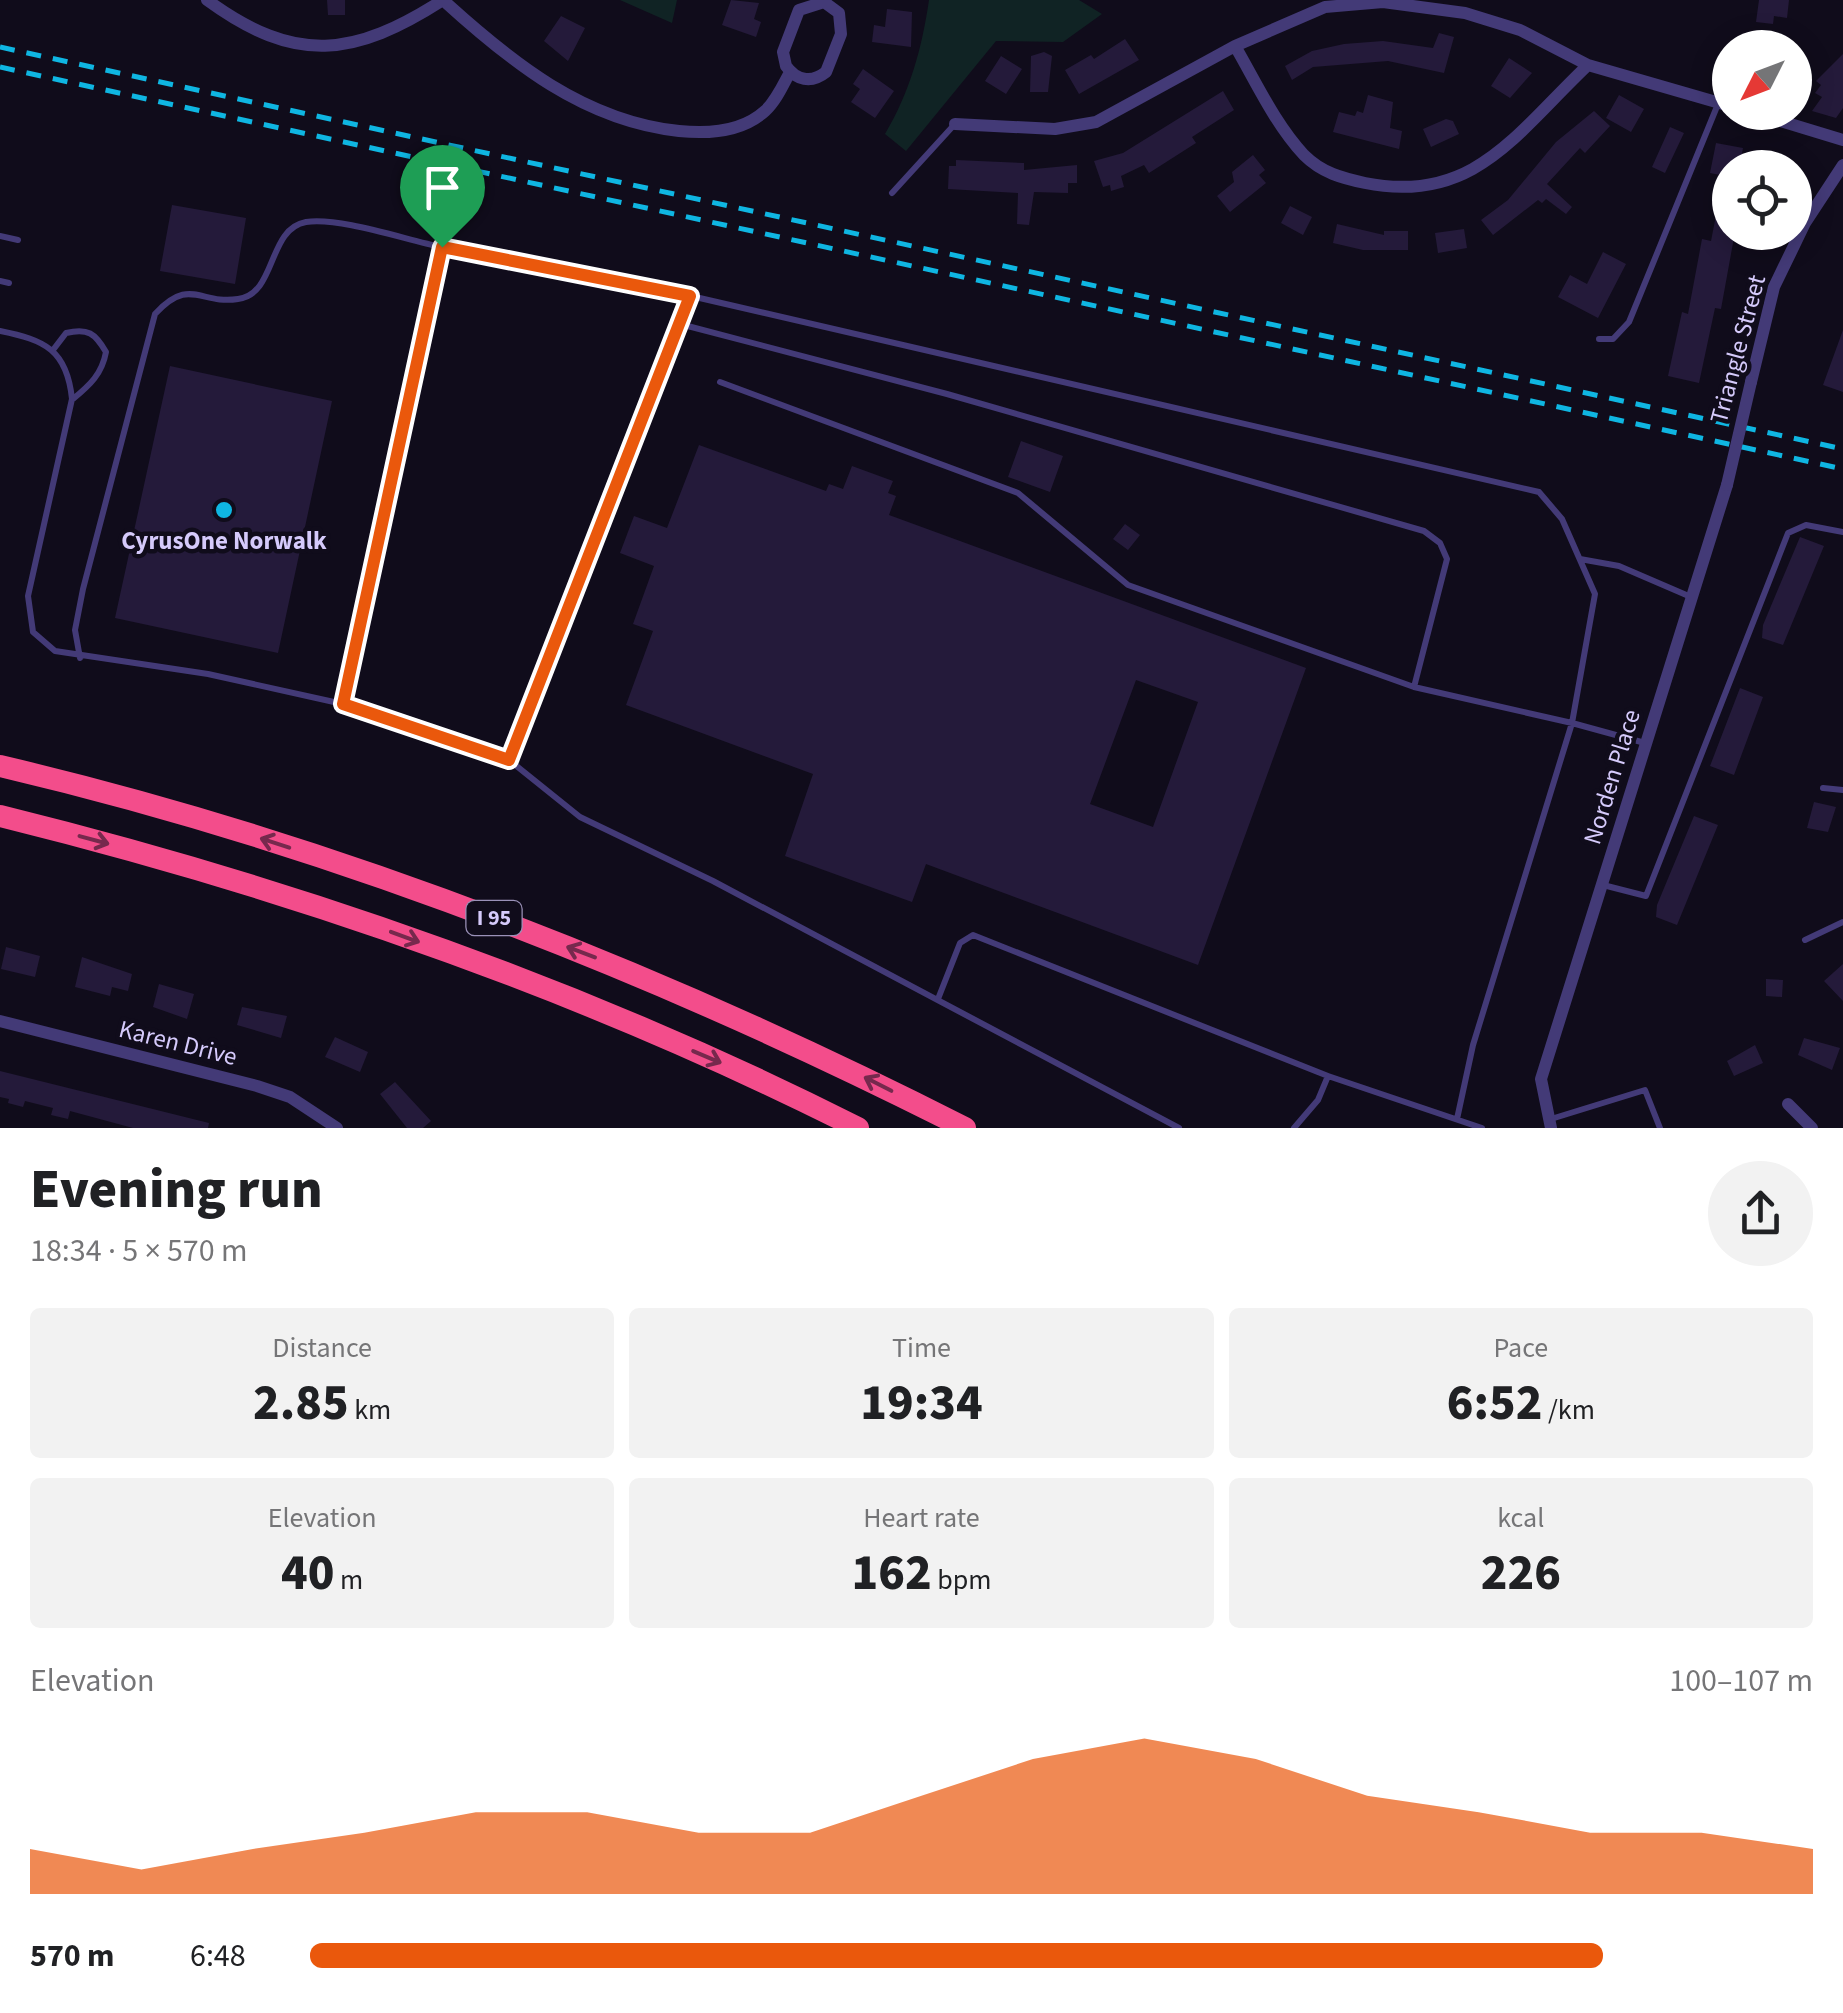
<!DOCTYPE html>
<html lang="en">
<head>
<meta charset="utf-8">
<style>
	:root { --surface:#fff; --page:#f2f2f2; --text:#202124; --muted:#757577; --accent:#ea580c }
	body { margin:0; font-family:"Source Sans 3",sans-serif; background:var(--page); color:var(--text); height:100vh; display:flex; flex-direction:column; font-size:38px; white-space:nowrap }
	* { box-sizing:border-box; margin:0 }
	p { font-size:32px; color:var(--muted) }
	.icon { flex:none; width:55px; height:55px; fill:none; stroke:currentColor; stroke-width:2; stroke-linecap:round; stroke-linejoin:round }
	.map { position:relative; height:1128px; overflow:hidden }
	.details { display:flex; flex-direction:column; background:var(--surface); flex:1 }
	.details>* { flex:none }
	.needle { width:65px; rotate:228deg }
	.buttons { position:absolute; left:1712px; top:30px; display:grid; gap:20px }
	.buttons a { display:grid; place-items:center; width:100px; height:100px; border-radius:50%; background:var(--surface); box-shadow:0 5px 25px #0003; font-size:50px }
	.pin { position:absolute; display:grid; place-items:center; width:85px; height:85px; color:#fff; margin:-102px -42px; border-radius:50% 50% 50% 0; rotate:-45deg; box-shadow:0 0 10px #0007 }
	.pin .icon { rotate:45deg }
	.round { display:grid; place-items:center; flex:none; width:105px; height:105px; border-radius:52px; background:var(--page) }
	.overview { display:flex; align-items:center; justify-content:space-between; height:170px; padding:0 30px }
	h1 { font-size:55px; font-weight:800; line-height:75px }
	.metrics { display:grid; grid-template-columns:repeat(3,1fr); gap:15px; height:170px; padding:10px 30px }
	.metrics div { display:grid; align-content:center; border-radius:10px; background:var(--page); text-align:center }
	.metrics b { font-size:50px; font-weight:800 }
	.metrics small { font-size:28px; font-weight:400 }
	.metrics p { font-size:28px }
	.chart { height:280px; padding:20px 30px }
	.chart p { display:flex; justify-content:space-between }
	.chart svg { width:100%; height:180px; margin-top:10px; fill:var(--accent); opacity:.7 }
	ul { padding:0 30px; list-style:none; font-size:32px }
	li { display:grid; grid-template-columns:160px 120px 1fr; align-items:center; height:75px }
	li i { height:25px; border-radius:12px; background:var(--accent) }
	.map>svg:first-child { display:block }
	.green { fill:#102324 }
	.building { fill:#241a3a; fill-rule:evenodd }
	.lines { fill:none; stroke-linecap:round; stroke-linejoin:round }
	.service { stroke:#433a77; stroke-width:6 }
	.minor { stroke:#433a77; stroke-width:12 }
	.motorway { stroke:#f34d8b; stroke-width:22 }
	.rail { stroke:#0fb6e2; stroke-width:5; stroke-dasharray:15 12; stroke-linecap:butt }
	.minor-bridge { stroke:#433a77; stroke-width:12 }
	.oneway { stroke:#76294d }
	.route-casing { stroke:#fff; stroke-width:20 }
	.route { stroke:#ea580c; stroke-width:12 }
	.poi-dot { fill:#0fb6e2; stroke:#100c1b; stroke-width:4 }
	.labels { text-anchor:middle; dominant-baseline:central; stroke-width:9; stroke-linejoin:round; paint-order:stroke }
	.shield { fill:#100c1b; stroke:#9a91b8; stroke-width:2.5 }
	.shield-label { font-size:22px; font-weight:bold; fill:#d5cafb }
	.street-label { font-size:25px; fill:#d5cafb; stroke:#100c1b }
	.poi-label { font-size:25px; font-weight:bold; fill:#d5cafb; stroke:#100c1b }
</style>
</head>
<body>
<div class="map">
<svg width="1843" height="1128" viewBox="0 0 1843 1128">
	<rect width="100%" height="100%" fill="#100c1b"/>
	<path class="green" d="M620,0H677L672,23Z
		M929,0H1079L1102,14L1063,42L996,41L906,151L885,134C910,92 922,48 929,0Z"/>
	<path class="building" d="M327,0H345V15H328Z
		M731,0L759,3L754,19L761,22L756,37L722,25Z
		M1759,0H1789L1787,18L1774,16L1773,24L1756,22Z
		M887,9L912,12L911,47L872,42L874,25L885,27Z
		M561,16L585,28L568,61L544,41Z
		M1439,33L1454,37L1444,73L1388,61L1313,67L1292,80L1285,66L1312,51L1344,44L1383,41L1433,48Z
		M1125,39L1139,60L1079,94L1065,70L1091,55L1094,59Z
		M1044,52L1052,56L1048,92H1030L1031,56Z
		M1843,54V108L1836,118L1812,111L1822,97L1815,93L1821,85L1816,81Z
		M1001,56L1022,69L1006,94L985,81Z
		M1509,58L1532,73L1510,98L1491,86Z
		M863,69L894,91L875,118L851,102L860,89L853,84Z
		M1223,91L1234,110L1192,137L1196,143L1149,173L1144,165L1121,176L1124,187L1111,191L1110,185L1103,187L1094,161L1123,153Z
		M1368,95L1393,102L1390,128L1402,131L1399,149L1333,132L1339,112L1355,116L1357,111L1363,113Z
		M1619,95L1644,109L1631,132L1606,118Z
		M1594,111L1610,126L1585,153L1580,148L1547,184L1572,207L1566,214L1546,199L1542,203L1538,200L1493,235L1481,220L1508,200L1556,142Z
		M1446,119L1453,121L1459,134L1431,147L1423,129Z
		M1670,127L1684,133L1665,173L1652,167Z
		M1716,143L1743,148L1739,168H1730V177L1710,173Z
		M1764,151L1793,168H1755Z
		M1253,155L1265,170L1259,175L1266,183L1230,212L1217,196L1234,182L1232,172Z
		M956,160L1024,163V170L1077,165V183H1068V193L1034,192L1029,225L1017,224L1018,193L948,189L949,166H956Z
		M172,205L246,218L235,284L160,271Z
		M1718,205L1730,208V232H1735L1721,309L1715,308L1699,383L1668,376L1682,312L1688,314L1702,239L1711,241Z
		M1290,206L1312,217L1303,235L1281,223Z
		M1337,224L1384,235V231H1408V250H1363L1333,243Z
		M1464,229L1467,248L1438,253L1435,233Z
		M1603,252L1626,264L1598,318L1558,297L1570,275L1587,284Z
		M1843,330V392L1823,385Z
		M170,366L332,401L278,653L115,618Z
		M1021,441L1063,456L1050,492L1008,477Z
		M699,445L826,491L829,484L843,489L852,466L893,481L888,493L896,496L889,515L1306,668L1198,965L926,864L912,902L785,856L813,774L626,705L653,631L633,624L654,566L620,553L634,516L667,528ZM1136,680L1198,702L1153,827L1090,804Z
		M1125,524L1140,535L1128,550L1113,539Z
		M1800,537L1824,546L1783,645L1762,638L1763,625Z
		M1740,688L1763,697L1734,775L1710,766Z
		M1814,802L1836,807L1828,832L1807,828Z
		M1694,816L1718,825L1677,925L1656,917L1657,905Z
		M6,947L40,956L35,977L1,969Z
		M82,957L132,974L128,991L112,987L110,996L75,987Z
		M1843,964V1001L1824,981Z
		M1766,979L1783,980L1782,997L1766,996Z
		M159,984L194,994L187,1019L153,1007Z
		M242,1007L287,1016L281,1038L237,1025Z
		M335,1037L368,1052L360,1072L325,1057Z
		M1804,1038L1840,1048L1832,1070L1798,1055Z
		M1755,1045L1763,1063L1734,1076L1727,1061Z
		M0,1071L209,1123L208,1128H133L70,1111L68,1119L51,1115L53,1108L25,1101L23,1107L8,1103L9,1099L0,1097Z
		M395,1082L431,1121L423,1128H407L380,1094Z"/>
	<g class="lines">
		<path class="service" d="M892,193L954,125
			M0,236L18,240
			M442,247L691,296L509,760
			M0,281L9,283
			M691,296L1539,492L1562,519L1595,594L1572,723L1645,743
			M680,324L947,394L1424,531L1440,543L1447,559L1414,687
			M0,331C45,340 67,350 72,399L28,596L33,632L55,651L208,674L343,704L509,760L580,817L713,881L1179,1128
			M1599,339H1613L1629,322L1718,104
			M53,350L66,333C88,328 95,333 106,352C102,374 90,385 73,399
			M720,382L1018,493L1128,585L1414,687L1572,723L1473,1045L1457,1119
			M1580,559L1619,566L1691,597
			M80,658L75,630L83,589L155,314C190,276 200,305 238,299C277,294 267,229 306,222C341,217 406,240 442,247L343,704
			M1823,788L1843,790
			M1603,885L1646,896L1788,533L1806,525L1843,532
			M1805,940L1843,922
			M938,999L960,943L973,935L1328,1076L1482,1128
			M1551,1119L1645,1090L1660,1128
			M1294,1128L1318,1100L1328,1076"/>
		<path class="minor" d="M207,0C296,65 354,57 443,0
			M443,0C511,62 584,121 679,131C708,134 742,132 765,111C776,101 783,85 790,72
			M824,2L839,13L841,34L826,72C811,84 796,80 786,66L783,52L799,10Z
			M1235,46C1256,82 1275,124 1304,155C1322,173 1342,178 1365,183C1474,205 1517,132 1588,65
			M1751,112L1843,140
			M955,124L1055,129L1096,122L1235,46L1325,7L1383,2L1465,13L1520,30L1588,65L1730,106
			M1751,382L1774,287L1805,223L1843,165
			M0,1021L257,1086L290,1097L337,1128
			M1788,1104L1812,1128
			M1551,1128L1541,1079L1727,485"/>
		<path class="motorway" d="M0,766C336,845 658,972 965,1128
			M0,816C295,889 587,991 858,1128"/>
		<path class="rail" d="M0,47L1843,449
			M0,67L1843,469"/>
		<path class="minor-bridge" d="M1727,485L1751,382"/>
	</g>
	<defs><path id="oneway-shaft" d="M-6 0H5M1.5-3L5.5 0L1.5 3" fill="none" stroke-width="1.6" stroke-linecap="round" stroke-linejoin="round" transform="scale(2.5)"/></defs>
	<g class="oneway">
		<use href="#oneway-shaft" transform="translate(94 840) rotate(15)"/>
		<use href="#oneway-shaft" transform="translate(275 843) rotate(-162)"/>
		<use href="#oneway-shaft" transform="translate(405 937) rotate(20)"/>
		<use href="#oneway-shaft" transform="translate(581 952) rotate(-159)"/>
		<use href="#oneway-shaft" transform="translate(707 1057) rotate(23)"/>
		<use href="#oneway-shaft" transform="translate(878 1084) rotate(-153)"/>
	</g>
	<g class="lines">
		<g class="route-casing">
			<path id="route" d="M442,247L690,296L509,760L343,704Z"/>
		</g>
		<use href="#route" class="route"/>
	</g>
	<circle class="poi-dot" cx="224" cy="510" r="10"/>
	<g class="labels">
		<rect class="shield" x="466.5" y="901" width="55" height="34" rx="8"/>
		<g class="shield-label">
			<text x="494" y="918">I 95</text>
		</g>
		<g class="street-label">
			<text transform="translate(1738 349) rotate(-75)">Triangle Street</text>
			<text transform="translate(1612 777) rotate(-73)">Norden Place</text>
			<text transform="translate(178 1043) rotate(14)">Karen Drive</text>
		</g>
		<g class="poi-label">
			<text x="224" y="541">CyrusOne Norwalk</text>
		</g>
	</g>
</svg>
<div class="buttons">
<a><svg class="needle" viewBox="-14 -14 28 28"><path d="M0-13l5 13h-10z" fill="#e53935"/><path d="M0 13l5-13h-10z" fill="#757577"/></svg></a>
<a><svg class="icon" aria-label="locate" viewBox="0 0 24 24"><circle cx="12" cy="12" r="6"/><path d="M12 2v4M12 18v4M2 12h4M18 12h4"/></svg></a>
</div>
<div class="pin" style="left:442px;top:247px;background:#1e9e55"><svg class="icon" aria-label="arrive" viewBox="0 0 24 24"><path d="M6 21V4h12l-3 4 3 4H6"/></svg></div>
</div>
<section class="details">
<div class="overview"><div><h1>Evening run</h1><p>18:34 · 5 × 570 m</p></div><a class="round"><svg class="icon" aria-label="share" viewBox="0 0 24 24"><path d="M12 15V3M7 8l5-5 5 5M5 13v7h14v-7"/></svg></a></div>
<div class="metrics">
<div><p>Distance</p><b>2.85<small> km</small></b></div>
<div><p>Time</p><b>19:34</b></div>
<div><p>Pace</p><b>6:52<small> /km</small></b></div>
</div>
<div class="metrics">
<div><p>Elevation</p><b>40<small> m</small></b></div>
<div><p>Heart rate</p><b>162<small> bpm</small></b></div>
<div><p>kcal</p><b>226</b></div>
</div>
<div class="chart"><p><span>Elevation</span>100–107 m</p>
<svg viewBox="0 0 160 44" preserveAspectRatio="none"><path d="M0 44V33L10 38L20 33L30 29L40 24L50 24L60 29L70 29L80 20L90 11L100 6L110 11L120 20L130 24L140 29L150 29L160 33V44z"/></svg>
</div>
<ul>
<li><b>570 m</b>6:48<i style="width:86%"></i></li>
</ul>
</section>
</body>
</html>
